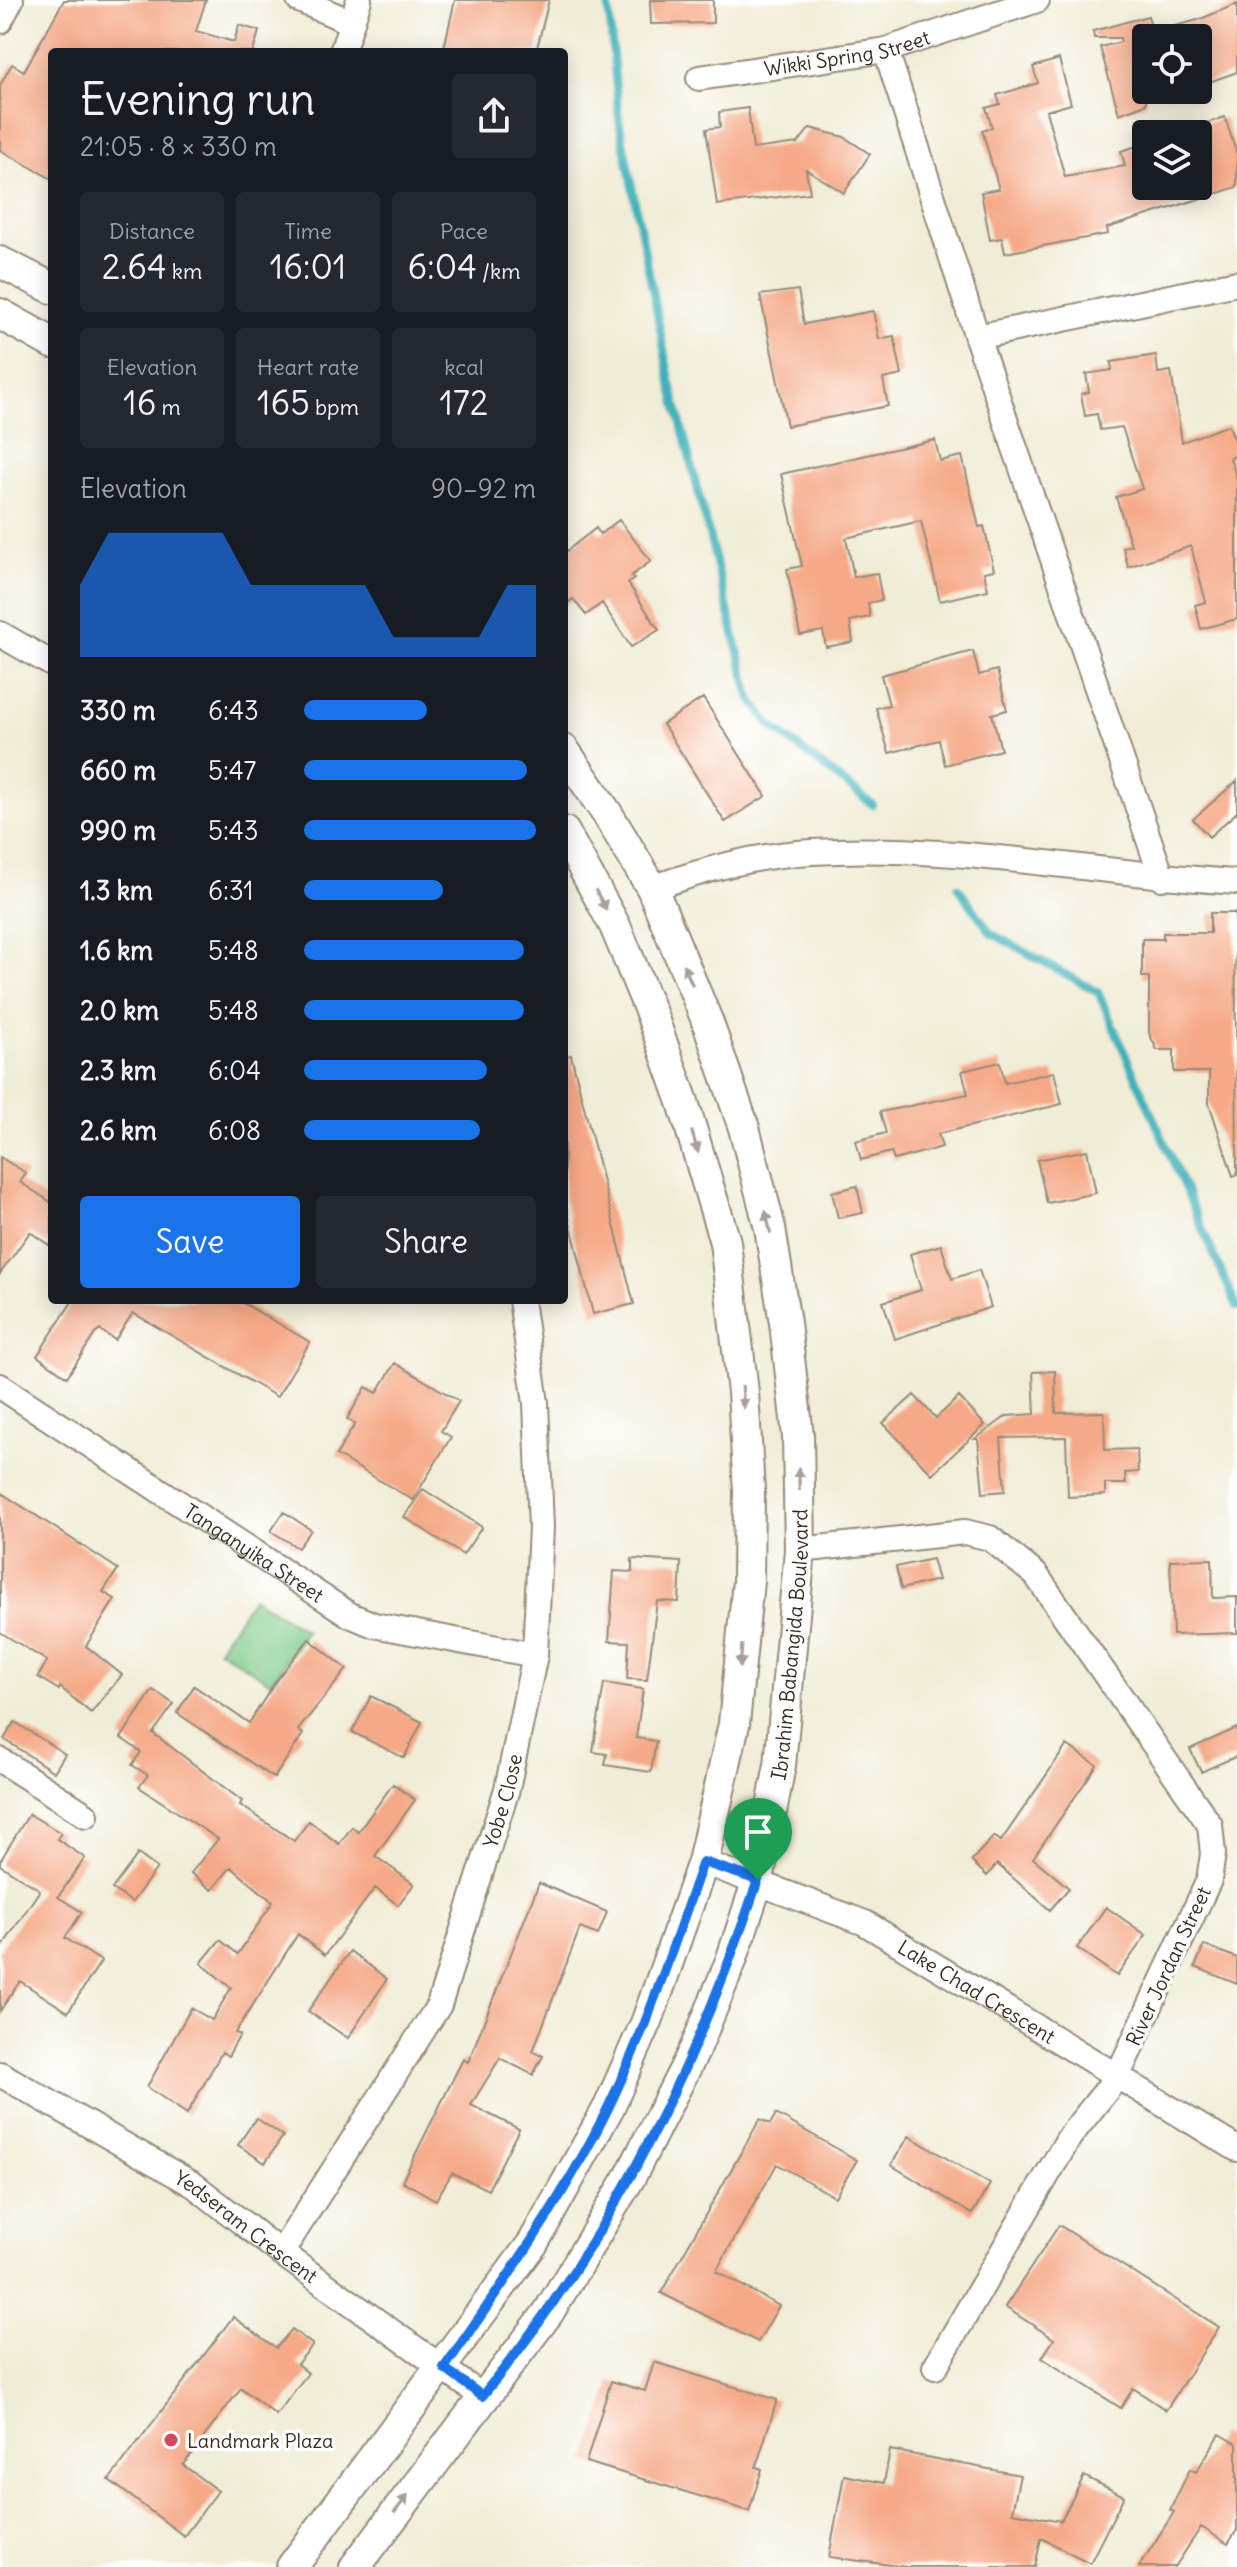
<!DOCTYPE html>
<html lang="en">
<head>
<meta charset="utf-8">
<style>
	:root { --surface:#171b24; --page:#242831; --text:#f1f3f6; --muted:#9ea1a6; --accent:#1a73e8 }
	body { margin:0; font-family:Delius,sans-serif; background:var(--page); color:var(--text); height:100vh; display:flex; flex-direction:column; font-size:30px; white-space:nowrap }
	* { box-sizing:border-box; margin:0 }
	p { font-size:26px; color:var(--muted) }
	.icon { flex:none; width:44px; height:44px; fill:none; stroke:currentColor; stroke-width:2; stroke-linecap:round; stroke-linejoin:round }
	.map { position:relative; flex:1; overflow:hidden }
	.side { position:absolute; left:48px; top:48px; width:520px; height:1256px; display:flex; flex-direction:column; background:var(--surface); border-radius:8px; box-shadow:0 4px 20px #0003 }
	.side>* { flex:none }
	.tools { position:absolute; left:1132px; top:24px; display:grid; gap:16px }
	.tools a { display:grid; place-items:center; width:80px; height:80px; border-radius:8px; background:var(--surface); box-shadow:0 4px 20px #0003; font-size:40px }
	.pin { position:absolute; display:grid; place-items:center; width:68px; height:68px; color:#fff; margin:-82px -34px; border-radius:50% 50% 50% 0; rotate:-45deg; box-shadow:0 0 8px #0007 }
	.pin .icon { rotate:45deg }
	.round { display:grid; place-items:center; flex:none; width:84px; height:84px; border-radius:8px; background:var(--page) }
	.summary { display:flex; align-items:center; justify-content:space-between; height:136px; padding:0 32px }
	h1 { font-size:44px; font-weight:600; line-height:60px }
	.stats { display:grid; grid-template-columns:repeat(3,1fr); gap:12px; height:136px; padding:8px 32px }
	.stats div { display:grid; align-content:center; border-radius:8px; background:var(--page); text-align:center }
	.stats b { font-size:34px; font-weight:600 }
	.stats small { font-size:22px; font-weight:400 }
	.stats p { font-size:22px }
	.chart { height:224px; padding:16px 32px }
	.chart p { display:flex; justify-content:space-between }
	.chart svg { width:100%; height:144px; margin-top:8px; fill:var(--accent); opacity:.7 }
	.button { display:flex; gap:16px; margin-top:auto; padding:16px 32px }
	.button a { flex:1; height:92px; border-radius:8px; background:var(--accent); color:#fff; font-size:32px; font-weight:600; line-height:92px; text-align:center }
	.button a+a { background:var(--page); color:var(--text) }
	ul { padding:0 32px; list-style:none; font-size:26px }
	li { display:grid; grid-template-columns:128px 96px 1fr; align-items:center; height:60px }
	li i { height:20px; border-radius:10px; background:var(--accent) }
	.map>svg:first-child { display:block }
	.green { fill:#7dca89; stroke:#5c7a54; stroke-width:2 }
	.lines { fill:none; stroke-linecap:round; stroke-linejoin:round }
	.stream { stroke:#41b1ba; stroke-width:8 }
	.building { fill:#f5a986 }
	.minor-casing { stroke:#968b7a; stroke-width:28 }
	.tertiary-casing { stroke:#968b7a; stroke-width:34 }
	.minor { stroke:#fff; stroke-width:24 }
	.tertiary { stroke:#fff; stroke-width:30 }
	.oneway { fill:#a79f9a }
	.route-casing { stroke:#fff; stroke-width:16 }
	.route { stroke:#1a73e8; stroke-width:10 }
	.poi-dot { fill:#d1495b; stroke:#fff; stroke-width:3 }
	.labels { text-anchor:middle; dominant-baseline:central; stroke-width:7; stroke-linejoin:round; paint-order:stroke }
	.street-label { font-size:20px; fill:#3b2a1e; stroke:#fff }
	.poi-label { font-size:20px; fill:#3b2a1e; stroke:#fff; text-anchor:start }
</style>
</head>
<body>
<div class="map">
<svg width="1237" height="2567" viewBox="0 0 1237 2567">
	<rect width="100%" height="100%" fill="#fff"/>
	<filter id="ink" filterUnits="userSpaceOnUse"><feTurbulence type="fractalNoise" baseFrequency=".0125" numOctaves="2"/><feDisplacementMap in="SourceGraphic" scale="16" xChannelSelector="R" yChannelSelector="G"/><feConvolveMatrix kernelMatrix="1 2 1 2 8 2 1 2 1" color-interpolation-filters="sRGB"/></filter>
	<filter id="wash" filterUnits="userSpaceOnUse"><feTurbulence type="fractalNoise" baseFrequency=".006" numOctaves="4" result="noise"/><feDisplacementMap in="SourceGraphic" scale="32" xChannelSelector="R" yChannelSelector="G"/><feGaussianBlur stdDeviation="1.8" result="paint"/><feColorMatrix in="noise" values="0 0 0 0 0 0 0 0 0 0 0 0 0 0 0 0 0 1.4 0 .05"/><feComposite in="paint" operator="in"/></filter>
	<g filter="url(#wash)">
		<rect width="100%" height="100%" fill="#f1ecd6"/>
		<path class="green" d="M253,1597L306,1631L271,1683L218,1649Z"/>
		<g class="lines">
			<path class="stream" d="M608,0L619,120L670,380L750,697L770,725L873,805
				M958,887L991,933L1098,992L1237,1307"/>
		</g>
		<g id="blocks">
			<path class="building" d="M64,0H206L196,31L234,42L239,25L259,31L253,52H52V179L0,150V85L12,64L24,71Z
				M455,0H549L536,52H443Z
				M650,0H713V23L651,24Z
				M1237,4V72L1198,86V38H1156L1155,31L1198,20Z
				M1148,16L1155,38H1146V104L1119,114L1100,47L1121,42L1120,38H1094L1093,31Z
				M1059,59L1071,104L1046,111L1065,177L1125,166L1121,151L1146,143V186H1198V126L1225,117L1237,155V187L1107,228L1108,234L1005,253L1002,238L990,240L981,192L999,189L982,130L992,127L986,108L1000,104L997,95L1038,83L1033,67Z
				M748,108L753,149L798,143L810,128L844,137L870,154L844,193L806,169L810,193L717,205L706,129L720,127L719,112Z
				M798,290L804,324L873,311L879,339L894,336L902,375L883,379L888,406L787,426L760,295Z
				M1156,355L1158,373L1171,371L1182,442L1229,425L1237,447V455L1230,458L1237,479V619L1201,629L1195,605L1206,602L1191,546L1128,567L1123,547L1131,545L1116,497L1142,489L1122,427L1100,430L1097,414L1085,416L1081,394L1089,392L1086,374L1112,370L1111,362Z
				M935,440L940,461L962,456L979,527L984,526L994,570L984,572L988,590L940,601L921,521L846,538L854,577L877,573L882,600L868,603L870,617L850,621L853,642L826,647L823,631L800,635L787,569L802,566L781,474Z
				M619,520L651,561L631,576L634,579L628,583L659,630L631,647L602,603L586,615L573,599L564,606V553L596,528L600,534Z
				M973,651L979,675L997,670L1007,710L992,714L1001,750L945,765L939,740L889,753L876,708L889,705L881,675Z
				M703,698L766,796L725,822L663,724Z
				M1237,781V812L1209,837L1193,819Z
				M1210,913H1235L1237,1175L1233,1176L1209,1103V1072H1174V1050H1157L1149,1033V977H1142V939H1163V933H1210Z
				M571,1055L634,1304L593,1314L564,1198V1056Z
				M1000,1062L1005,1083L1054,1072L1062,1104L938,1134L942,1147L894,1160L891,1152L861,1160L856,1141L886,1133L880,1112L968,1094L962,1071Z
				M1087,1150L1096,1193L1047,1203L1037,1160Z
				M0,1157L26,1173L20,1182L52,1203V1247L30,1232L0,1274Z
				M857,1186L863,1213L838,1218L832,1192Z
				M941,1245L952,1279L979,1270L991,1307L895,1339L883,1302L921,1290L910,1254Z
				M73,1300H238L310,1342L277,1397L133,1313L115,1340L100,1330L95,1334L67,1377L37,1356Z
				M395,1363L459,1401L441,1431L451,1437L413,1500L336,1455L355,1424L347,1419L366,1387L377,1393Z
				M1055,1371L1056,1413L1104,1412L1105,1450L1137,1449L1138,1472L1125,1473L1126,1484H1105V1495L1068,1497L1066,1437L1001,1438L1005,1491L983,1493L978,1439H975L1007,1416L1035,1414L1033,1372Z
				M914,1395L936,1418L959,1397L985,1425L932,1474L883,1423Z
				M423,1489L482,1527L463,1555L404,1517Z
				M0,1492L118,1569L103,1592L115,1599L86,1646L122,1675L91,1713L60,1687L59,1690L38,1677L47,1661L0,1632Z
				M284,1512L311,1530L298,1548L271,1531Z
				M632,1559L681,1562L679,1602L657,1601L647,1680L627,1679L629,1642L609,1641L614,1571L632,1572Z
				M932,1559L938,1580L901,1589L896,1567Z
				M1212,1559L1213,1598L1237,1597V1633L1173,1635L1170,1560Z
				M309,1639L347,1669L298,1730L303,1734L274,1778L177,1713L194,1686L249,1723L277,1679Z
				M604,1683L643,1689L636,1738L656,1741L651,1772L605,1765L607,1754L593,1752Z
				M153,1690L174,1704L153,1733L242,1801L240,1805L294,1841L309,1821L339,1844L352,1827L358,1832L393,1784L415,1800L375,1856L414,1884L398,1905L375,1888L325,1955L298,1934L235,2033L240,2035L228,2056L222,2052L187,2114L147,2087L191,2008L212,2020L231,1988L201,1963L220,1940L238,1954L273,1902L231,1867L212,1890L191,1873L218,1839L139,1787L148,1775L132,1765L141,1752L121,1738Z
				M371,1696L422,1722L404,1758L352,1732Z
				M15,1722L65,1754L54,1772L4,1739Z
				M1237,1728V1756L1201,1772L1190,1749Z
				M1067,1745L1097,1765L1033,1858L1069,1888L1050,1910L997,1864L987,1876L971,1861L994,1836L1001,1841Z
				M29,1814L61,1833L57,1839L85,1858L58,1897L82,1912L65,1938L101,1961L68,2012L20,1981L0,2011V1950L40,1890L0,1865V1861Z
				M138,1854L157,1868L132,1902L112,1889Z
				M539,1883L607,1912L598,1935L580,1928L533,2051L543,2056L533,2075L500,2058L471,2105L519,2129L488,2190L452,2173L436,2200L402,2181L463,2059L468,2062Z
				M1106,1907L1146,1935L1117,1976L1077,1948Z
				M1204,1945L1237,1958V1984L1195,1967Z
				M350,1951L387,1979L348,2038L308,2011Z
				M776,2114L857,2160L835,2197L777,2164L716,2271L779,2306L758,2342L661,2293L760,2119L770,2124Z
				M256,2118L283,2136L265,2163L238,2145Z
				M909,2136L990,2184L972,2214L891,2165Z
				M1059,2225L1219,2327L1166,2410L1133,2388L1121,2408L1042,2358L1054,2339L1005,2307Z
				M233,2317L276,2348L292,2329L313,2345L297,2364L308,2373L276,2415L241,2388L183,2465L218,2491L184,2536L109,2480Z
				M654,2362L777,2400L756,2467L762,2469L749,2511L586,2462L611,2381L645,2391Z
				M1220,2434L1237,2444V2530L1228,2544L1201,2527L1175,2567H1139L1174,2512L1170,2510L1190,2469L1196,2472Z
				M890,2450L1020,2475L1012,2512L1061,2521L1084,2476L1124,2496L1090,2563L1041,2538L1035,2567H906L829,2557L844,2475L884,2483Z"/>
		</g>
	</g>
	<g filter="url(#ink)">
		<use href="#blocks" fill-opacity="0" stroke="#968b7a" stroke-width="2"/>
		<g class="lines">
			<g class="minor-casing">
				<g id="minor">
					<path d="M299,0L351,22"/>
					<path d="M0,21L11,0"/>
					<path d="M886,50L977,337L1162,878"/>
					<path d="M342,52L359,0"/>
					<path id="s1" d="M699,78L886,50L1037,0"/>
					<path d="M977,337L1237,283"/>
					<path d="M0,634L52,664"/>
					<path d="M652,888C703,870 756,855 812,852C953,843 1096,874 1237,882"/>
					<path id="s2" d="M0,1386L350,1615L374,1625L535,1655"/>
					<path d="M800,1550L965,1532L990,1538L1036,1575L1210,1825L1213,1854L1209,1880L1117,2077L1070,2136L935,2367"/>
					<path d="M0,1760L86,1815"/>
					<path id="s3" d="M703,1862L865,1923L1237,2149"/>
					<path id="s4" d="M0,2074L194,2185L281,2253L482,2396"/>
					<path id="s5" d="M281,2253L439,2005L507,1789L535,1655L541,1527L536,1403L521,1300"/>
				</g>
			</g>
			<g class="tertiary-casing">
				<g id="tertiary">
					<path d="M0,262L52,288"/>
					<path d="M0,314L52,343"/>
					<path d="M292,2567L533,2243L609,2107L647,2021L703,1862L734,1724L748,1581L749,1491L743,1392L725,1242L683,1102L651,1013L615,926L564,832"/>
					<path id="s6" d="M355,2567L548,2313L630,2177L696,2047L731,1961L758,1880L780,1765L800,1550L798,1436L785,1323L770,1228L744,1128L708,1023L652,888L608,815L564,750"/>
				</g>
			</g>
			<use href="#minor" class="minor"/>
			<use href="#tertiary" class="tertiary"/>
		</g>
		<defs><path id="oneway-solid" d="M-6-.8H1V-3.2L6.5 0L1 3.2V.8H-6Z" transform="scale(2)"/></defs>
		<g class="oneway">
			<use href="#oneway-solid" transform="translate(601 900) rotate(61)"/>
			<use href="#oneway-solid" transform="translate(688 975) rotate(-113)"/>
			<use href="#oneway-solid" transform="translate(695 1142) rotate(73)"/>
			<use href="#oneway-solid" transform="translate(768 1222) rotate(-103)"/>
			<use href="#oneway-solid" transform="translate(743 1397) rotate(86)"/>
			<use href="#oneway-solid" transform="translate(799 1479) rotate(-91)"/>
			<use href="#oneway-solid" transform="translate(741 1656) rotate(95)"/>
			<use href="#oneway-solid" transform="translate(401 2504) rotate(-53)"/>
		</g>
	</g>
	<g class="lines" filter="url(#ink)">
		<g class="route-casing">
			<path id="route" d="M703,1862L758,1880C696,2066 608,2245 482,2396L444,2368C504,2283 563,2200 609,2106C647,2027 674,1944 703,1862Z"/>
		</g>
		<use href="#route" class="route"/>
	</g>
	<circle class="poi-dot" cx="171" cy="2440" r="8"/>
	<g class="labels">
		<g class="street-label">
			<text stroke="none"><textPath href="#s1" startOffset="150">Wikki Spring Street</textPath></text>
			<text stroke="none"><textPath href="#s2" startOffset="304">Tanganyika Street</textPath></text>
			<text stroke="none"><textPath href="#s6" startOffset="1040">Ibrahim Babangida Boulevard</textPath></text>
			<text stroke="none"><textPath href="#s5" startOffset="508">Yobe Close</textPath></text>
			<text transform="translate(1168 1966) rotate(-65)">River Jordan Street</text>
			<text stroke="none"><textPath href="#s3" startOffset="304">Lake Chad Crescent</textPath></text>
			<text stroke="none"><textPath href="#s4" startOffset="290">Yedseram Crescent</textPath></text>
		</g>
		<g class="poi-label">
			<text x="187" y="2440">Landmark Plaza</text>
		</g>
	</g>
</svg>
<div class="tools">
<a><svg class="icon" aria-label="locate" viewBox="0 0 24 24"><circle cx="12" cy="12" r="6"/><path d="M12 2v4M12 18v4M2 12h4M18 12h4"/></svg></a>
<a><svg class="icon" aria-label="layers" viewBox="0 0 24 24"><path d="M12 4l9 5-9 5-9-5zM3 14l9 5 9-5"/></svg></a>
</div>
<div class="pin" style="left:758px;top:1880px;background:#1e9e55"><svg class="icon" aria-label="arrive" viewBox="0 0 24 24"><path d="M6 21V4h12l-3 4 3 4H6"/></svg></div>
<section class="side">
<div class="summary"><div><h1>Evening run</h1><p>21:05 · 8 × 330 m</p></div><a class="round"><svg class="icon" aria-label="share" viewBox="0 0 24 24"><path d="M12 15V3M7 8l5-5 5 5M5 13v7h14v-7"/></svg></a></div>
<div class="stats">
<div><p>Distance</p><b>2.64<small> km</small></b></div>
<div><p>Time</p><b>16:01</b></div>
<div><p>Pace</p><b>6:04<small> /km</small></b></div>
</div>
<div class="stats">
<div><p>Elevation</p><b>16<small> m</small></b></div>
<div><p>Heart rate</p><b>165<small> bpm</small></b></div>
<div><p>kcal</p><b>172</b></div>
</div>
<div class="chart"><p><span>Elevation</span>90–92 m</p>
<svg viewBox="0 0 160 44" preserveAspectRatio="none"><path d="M0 44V22L10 6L20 6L30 6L40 6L50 6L60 22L70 22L80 22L90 22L100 22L110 38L120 38L130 38L140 38L150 22L160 22V44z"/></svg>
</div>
<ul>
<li><b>330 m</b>6:43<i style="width:53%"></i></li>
<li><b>660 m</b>5:47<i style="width:96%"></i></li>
<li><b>990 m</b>5:43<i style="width:100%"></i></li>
<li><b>1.3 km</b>6:31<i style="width:60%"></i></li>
<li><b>1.6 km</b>5:48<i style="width:95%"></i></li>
<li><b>2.0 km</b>5:48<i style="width:95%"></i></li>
<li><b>2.3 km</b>6:04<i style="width:79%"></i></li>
<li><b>2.6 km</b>6:08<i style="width:76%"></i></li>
</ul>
<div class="button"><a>Save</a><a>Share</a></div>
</section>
</div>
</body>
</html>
